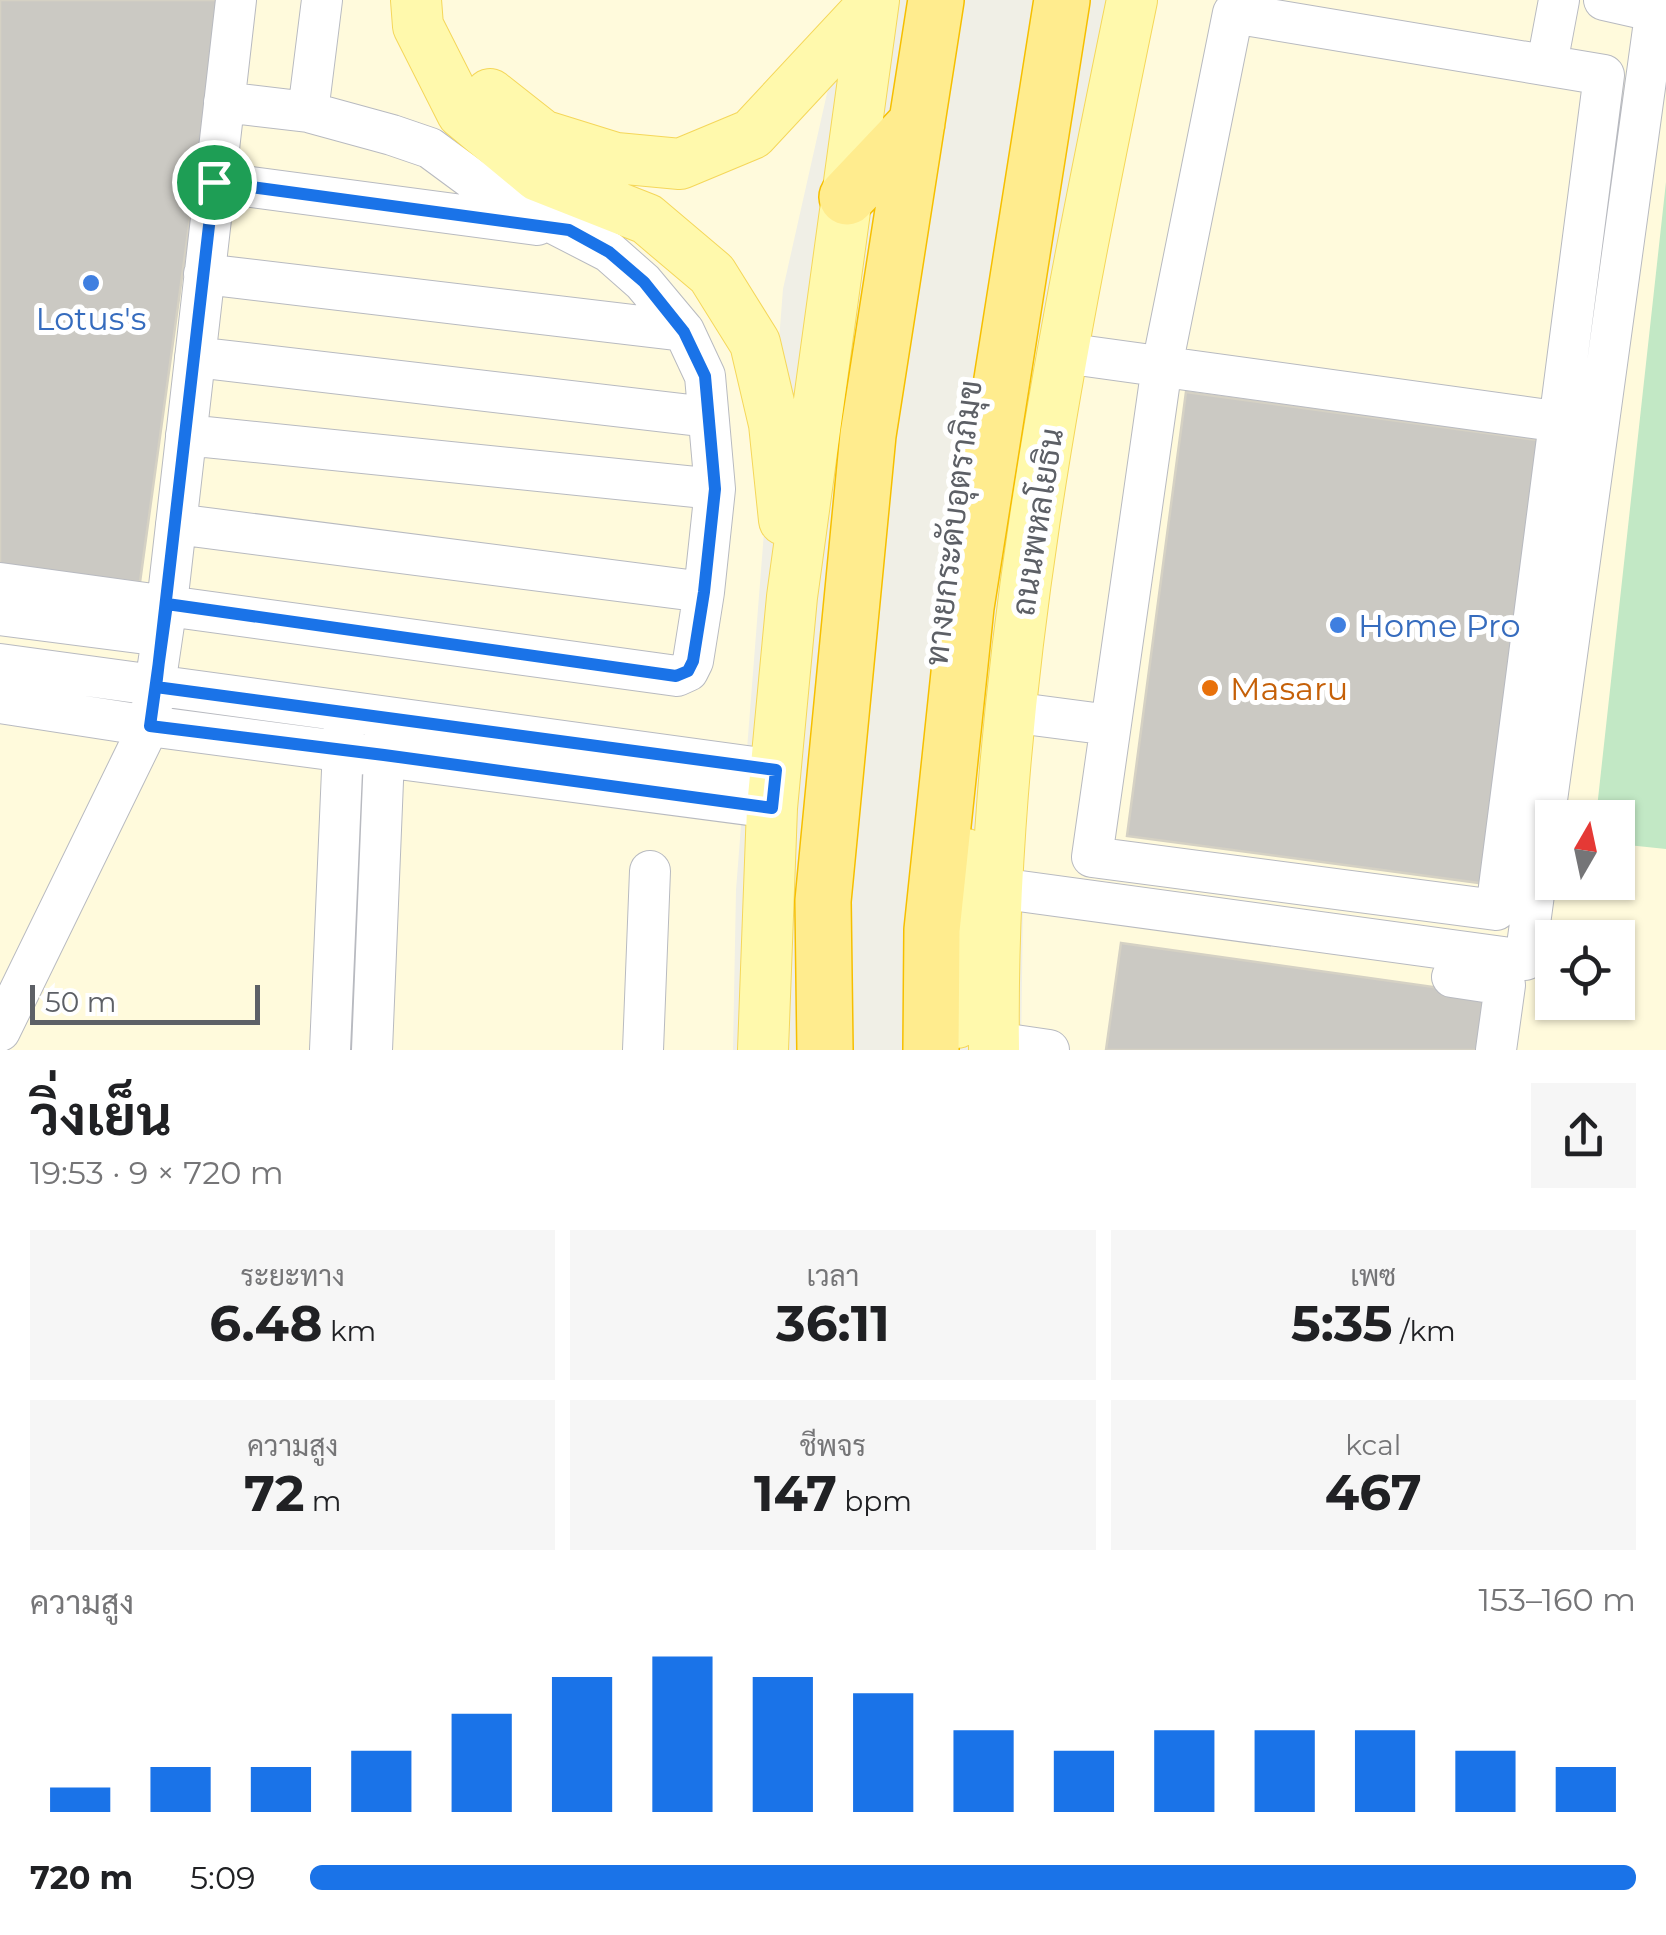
<!DOCTYPE html>
<html lang="th">
<head>
<meta charset="utf-8">
<style>
	:root { --surface:#fff; --page:#f6f6f6; --text:#202124; --muted:#757577; --accent:#1a73e8 }
	body { margin:0; font-family:Montserrat,Sarabun,sans-serif; background:var(--page); color:var(--text); height:100vh; display:flex; flex-direction:column; font-size:38px; white-space:nowrap }
	* { box-sizing:border-box; margin:0 }
	p { font-size:32px; color:var(--muted) }
	.icon { flex:none; width:55px; height:55px; fill:none; stroke:currentColor; stroke-width:2; stroke-linecap:round; stroke-linejoin:round }
	.map { position:relative; height:1050px; overflow:hidden }
	.panel { display:flex; flex-direction:column; background:var(--surface); flex:1 }
	.panel>* { flex:none }
	.needle { width:65px; rotate:9deg }
	.tools { position:absolute; left:1535px; top:800px; display:grid; gap:20px }
	.tools a { display:grid; place-items:center; width:100px; height:100px; border-radius:0px; background:var(--surface); box-shadow:0 2px 8px #0004; font-size:50px }
	.scale { position:absolute; left:30px; bottom:25px; width:230px; box-sizing:border-box; padding-left:10px; border:5px solid #5d6066; border-top:0; font-size:28px; line-height:35px; white-space:nowrap; color:#5d6066; -webkit-text-stroke:8px #fff; paint-order:stroke }
	.pin { position:absolute; display:grid; place-items:center; width:85px; height:85px; color:#fff; margin:-42px; border:5px solid #fff; border-radius:50%; box-shadow:0 2px 10px #0007 }
	.round { display:grid; place-items:center; flex:none; width:105px; height:105px; border-radius:0px; background:var(--page) }
	.head { display:flex; align-items:center; justify-content:space-between; height:170px; padding:0 30px }
	h1 { font-size:55px; font-weight:700; line-height:75px }
	.stats { display:grid; grid-template-columns:repeat(3,1fr); gap:15px; height:170px; padding:10px 30px }
	.stats div { display:grid; align-content:center; border-radius:0px; background:var(--page); text-align:center }
	.stats b { font-size:50px; font-weight:700 }
	.stats small { font-size:28px; font-weight:400 }
	.stats p { font-size:28px }
	.chart { height:280px; padding:20px 30px }
	.chart p { display:flex; justify-content:space-between }
	.chart svg { width:100%; height:180px; margin-top:10px; stroke:var(--accent); stroke-width:6 }
	ul { padding:0 30px; list-style:none; font-size:32px }
	li { display:grid; grid-template-columns:160px 120px 1fr; align-items:center; height:75px }
	li i { height:25px; border-radius:12px; background:var(--accent) }
	.map>svg:first-child { display:block }
	.commercial { fill:#fffadc; fill-rule:evenodd }
	.green { fill:#c2e8c5 }
	.building { fill:#cbc9c3; stroke:#d5d1c4; stroke-width:2.5 }
	.lines { fill:none; stroke-linecap:round; stroke-linejoin:round }
	.minor-casing { stroke:#b8bac0; stroke-width:42 }
	.major-casing { stroke:#f5d75a; stroke-width:52 }
	.highway-casing { stroke:#f6bf00; stroke-width:58 }
	.minor { stroke:#fff; stroke-width:40 }
	.major { stroke:#fff9ac; stroke-width:50 }
	.highway { stroke:#ffec8e; stroke-width:55 }
	.route-casing { stroke:#fff; stroke-width:20 }
	.route { stroke:#1a73e8; stroke-width:12 }
	.shop-dot { fill:#3f7fe0; stroke:#fff; stroke-width:4 }
	.food-dot { fill:#e8710a; stroke:#fff; stroke-width:4 }
	.labels { text-anchor:middle; dominant-baseline:central; stroke-width:10; stroke-linejoin:round; paint-order:stroke }
	.shop-label { font-size:32px; fill:#366cbe; stroke:#fff }
	.street-label { font-size:32px; fill:#5d6066; stroke:#fff }
	.food-label { font-size:32px; fill:#c56008; stroke:#fff; text-anchor:start }
</style>
</head>
<body>
<div class="map">
<svg width="1666" height="1050" viewBox="0 0 1666 1050">
	<rect width="100%" height="100%" fill="#f0efe6"/>
	<path class="commercial" d="M0,0H848L783,289L736,890L733,1050H0Z
		M1153,0H1666V1050H1021L1025,764L1058,506ZM1552,818H1618V882H1552ZM1552,938H1618V1002H1552Z"/>
	<path class="green" d="M1666,182V849L1618,844V818L1596,817Z"/>
	<path class="building" d="M0,0H220L140,582L0,566Z
		M1186,392L1545,441L1487,884L1127,836Z
		M1121,943L1490,995L1482,1050H1106Z"/>
	<g class="lines">
		<g class="minor-casing">
			<path id="minor" d="M1604,0L1666,14
				M1233,13L1604,75L1496,910L1092,857L1162,366Z
				M1547,64L1559,0
				M308,112L322,0
				M214,182L537,225
				M204,274L684,331
				M1064,353L1584,425
				M195,357L708,417
				M186,435L715,489
				M176,524L704,592
				M0,583L677,676L688,671L693,661L704,592L715,489L705,376L684,331L643,282L609,252L506,199L472,179L430,148L392,135L308,112L224,102
				M0,615L162,636
				M0,664L776,770
				M0,703L149,726L772,808
				M1010,712L1110,725
				M998,888L1525,960L1657,0
				M1452,977L1505,985L1496,1050
				M0,1031L149,726L167,604L236,0
				M994,1042L1049,1050
				M330,1050L344,724
				M372,1050L385,732
				M643,1050L650,871"/>
		</g>
		<g class="major-casing">
			<path id="major" d="M416,0L418,26L462,113L538,176L647,219L712,274L755,343L774,424L784,520
				M490,94L542,135L616,158L680,164L752,134L873,4
				M957,1023L966,854
				M763,1050L772,808L792,597L874,0
				M994,1050C989,696 1061,345 1132,0"/>
		</g>
		<g class="highway-casing">
			<path id="highway" d="M847,197L917,123
				M825,1050L823,901L868,435L936,0
				M931,1050L932,930L966,607L1062,0"/>
		</g>
		<use href="#minor" class="minor"/>
		<use href="#major" class="major"/>
		<use href="#highway" class="highway"/>
	</g>
	<g class="lines">
		<g class="route-casing">
			<path id="route" d="M214,182L156,687L776,770L772,808L384,755L150,726L167,604L676,676L688,671L693,661L704,592L715,489L705,376L684,332L644,282L609,252L569,230L214,182"/>
		</g>
		<use href="#route" class="route"/>
	</g>
	<g class="shop-dot">
		<circle cx="91" cy="283" r="10"/>
		<circle cx="1338" cy="625" r="10"/>
	</g>
	<circle class="food-dot" cx="1210" cy="688" r="10"/>
	<g class="labels">
		<g class="shop-label">
			<text x="91" y="318">Lotus's</text>
			<text x="1358" y="625" text-anchor="start">Home Pro</text>
		</g>
		<g class="street-label">
			<text transform="translate(1037 522) rotate(-81)">ถนนพหลโยธิน</text>
			<text transform="translate(953 523) rotate(-83)">ทางยกระดับอุตราภิมุข</text>
		</g>
		<g class="food-label">
			<text x="1230" y="688">Masaru</text>
		</g>
	</g>
</svg>
<div class="tools">
<a><svg class="needle" viewBox="-14 -14 28 28"><path d="M0-13l5 13h-10z" fill="#e53935"/><path d="M0 13l5-13h-10z" fill="#757577"/></svg></a>
<a><svg class="icon" aria-label="locate" viewBox="0 0 24 24"><circle cx="12" cy="12" r="6"/><path d="M12 2v4M12 18v4M2 12h4M18 12h4"/></svg></a>
</div>
<div class="scale">50 m</div>
<div class="pin" style="left:214px;top:182px;background:#1e9e55"><svg class="icon" aria-label="arrive" viewBox="0 0 24 24"><path d="M6 21V4h12l-3 4 3 4H6"/></svg></div>
</div>
<section class="panel">
<div class="head"><div><h1>วิ่งเย็น</h1><p>19:53 · 9 × 720 m</p></div><a class="round"><svg class="icon" aria-label="share" viewBox="0 0 24 24"><path d="M12 15V3M7 8l5-5 5 5M5 13v7h14v-7"/></svg></a></div>
<div class="stats">
<div><p>ระยะทาง</p><b>6.48<small> km</small></b></div>
<div><p>เวลา</p><b>36:11</b></div>
<div><p>เพซ</p><b>5:35<small> /km</small></b></div>
</div>
<div class="stats">
<div><p>ความสูง</p><b>72<small> m</small></b></div>
<div><p>ชีพจร</p><b>147<small> bpm</small></b></div>
<div><p>kcal</p><b>467</b></div>
</div>
<div class="chart"><p><span>ความสูง</span>153–160 m</p>
<svg viewBox="0 0 160 44" preserveAspectRatio="none"><path d="M5 44V38M15 44V33M25 44V33M35 44V29M45 44V20M55 44V11M65 44V6M75 44V11M85 44V15M95 44V24M105 44V29M115 44V24M125 44V24M135 44V24M145 44V29M155 44V33"/></svg>
</div>
<ul>
<li><b>720 m</b>5:09<i style="width:100%"></i></li>
</ul>
</section>
</body>
</html>
